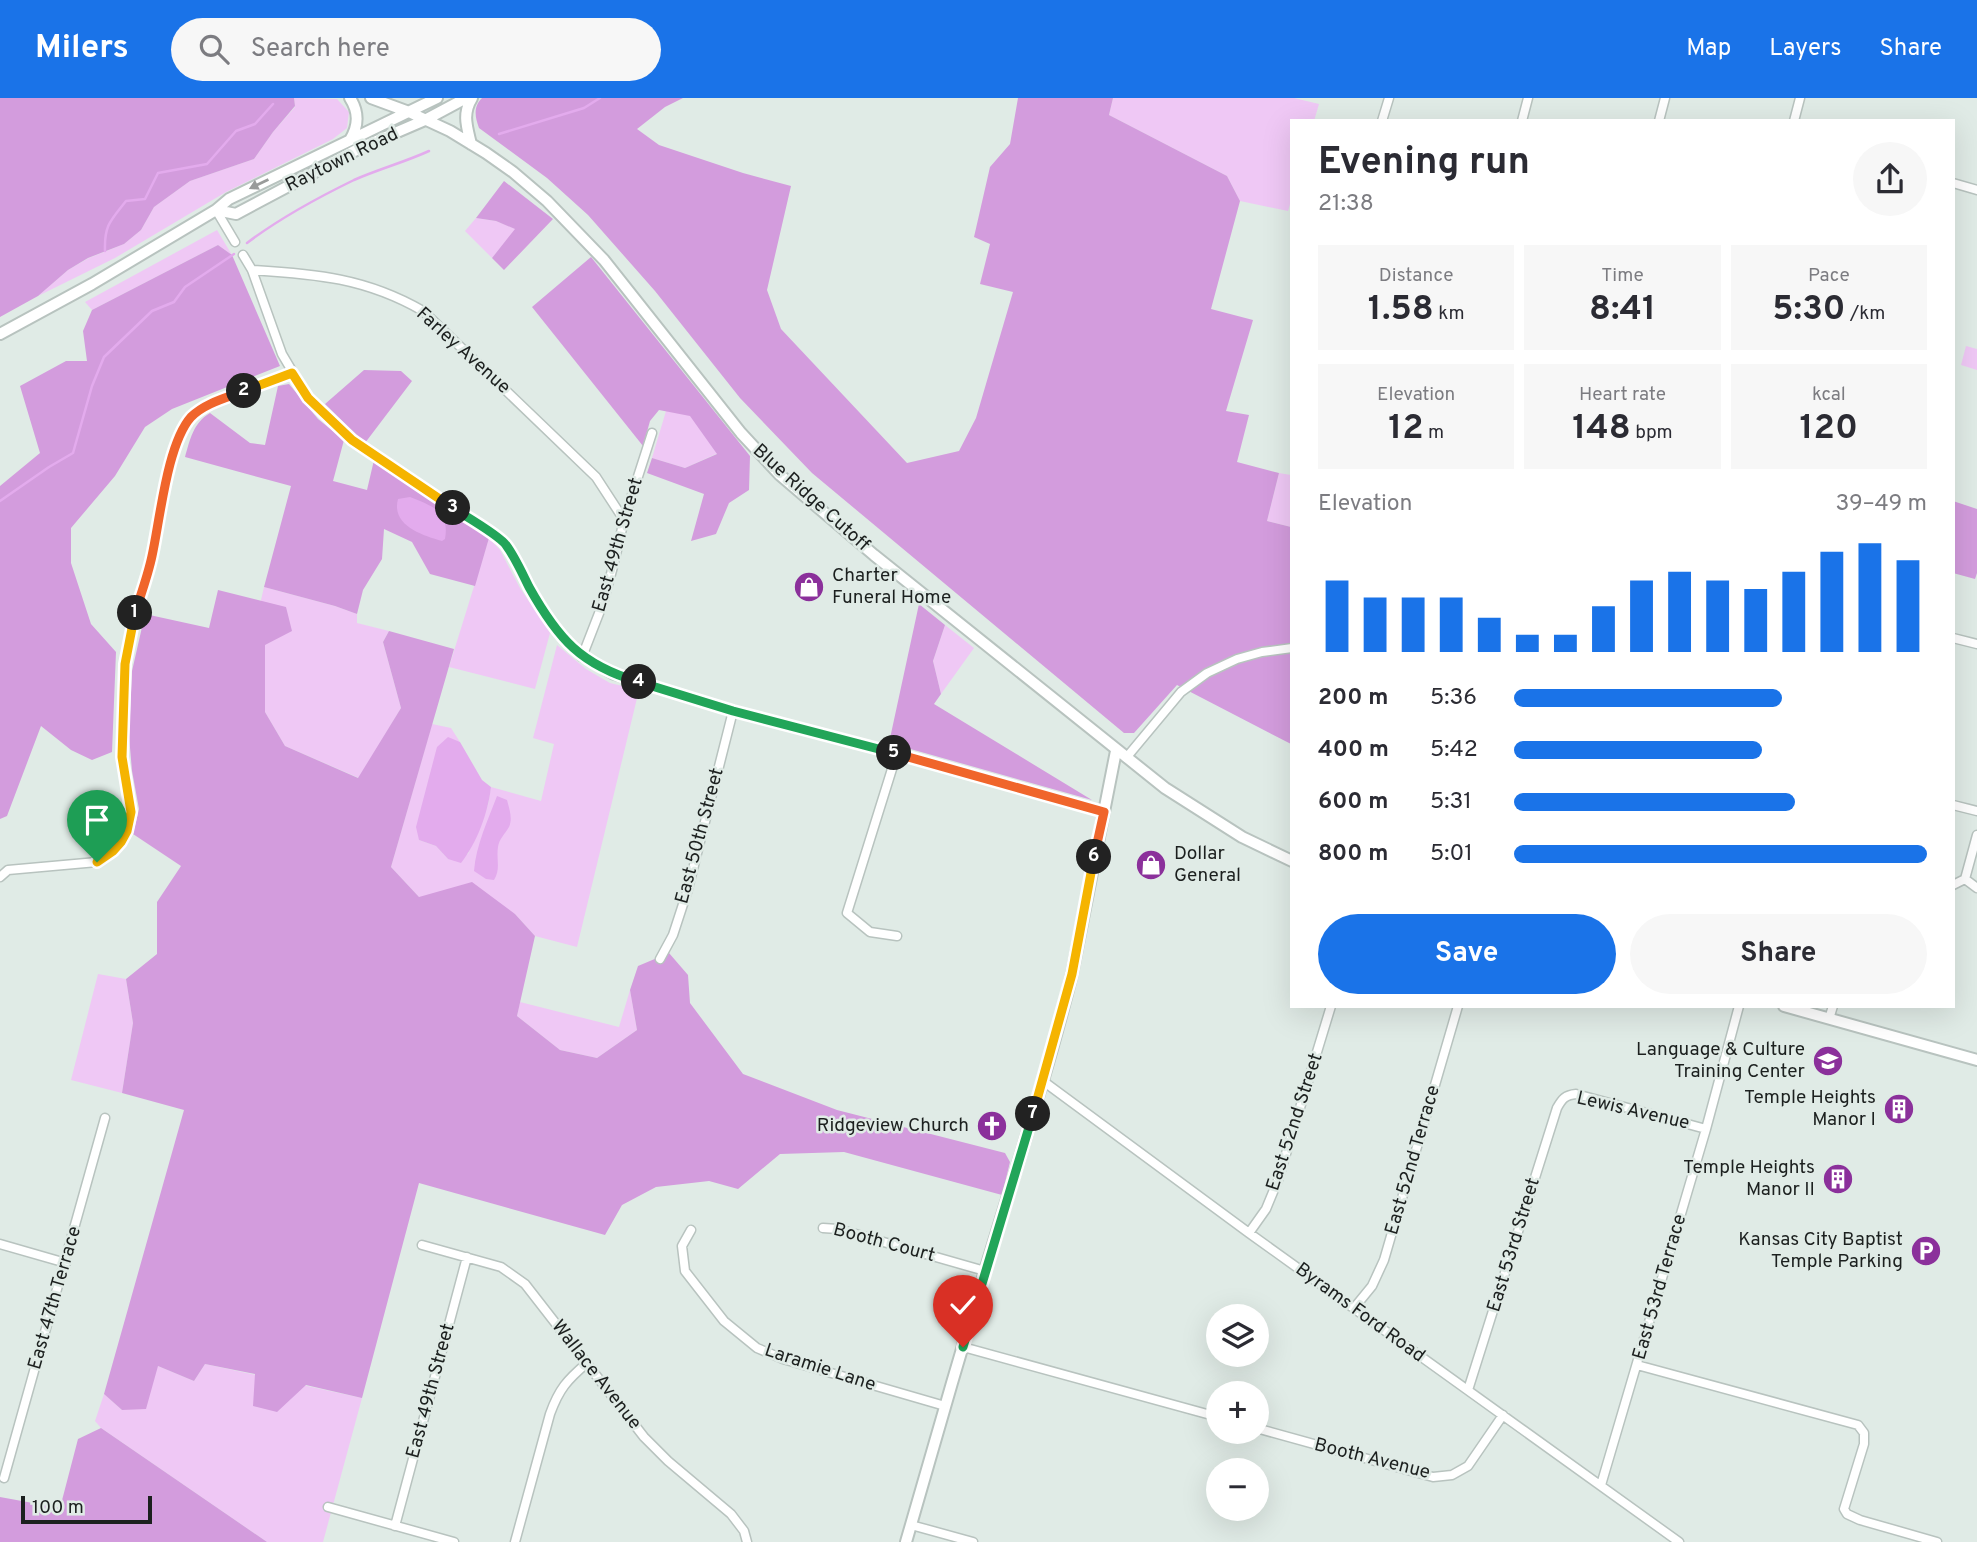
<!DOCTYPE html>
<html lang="en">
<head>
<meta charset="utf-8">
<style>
	:root { --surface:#fff; --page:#f7f7f7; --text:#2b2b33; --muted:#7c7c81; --accent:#1a73e8 }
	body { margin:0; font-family:Overpass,sans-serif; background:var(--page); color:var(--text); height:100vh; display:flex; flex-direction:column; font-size:26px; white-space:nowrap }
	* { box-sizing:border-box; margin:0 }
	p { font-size:23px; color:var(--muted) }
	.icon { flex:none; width:38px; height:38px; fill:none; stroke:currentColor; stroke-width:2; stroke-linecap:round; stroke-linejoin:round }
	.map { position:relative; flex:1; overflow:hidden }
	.drawer { position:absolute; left:1290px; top:21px; width:665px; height:889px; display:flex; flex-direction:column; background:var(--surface); border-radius:0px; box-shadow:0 7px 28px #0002 }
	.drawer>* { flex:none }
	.controls { position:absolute; left:1206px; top:1206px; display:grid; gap:14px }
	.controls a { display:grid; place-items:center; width:63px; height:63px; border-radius:50%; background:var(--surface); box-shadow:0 7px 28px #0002; font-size:35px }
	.scale { position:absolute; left:21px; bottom:18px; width:131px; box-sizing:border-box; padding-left:7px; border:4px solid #1c201f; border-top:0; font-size:19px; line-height:24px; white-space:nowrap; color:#1c201f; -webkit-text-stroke:5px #e0ebe6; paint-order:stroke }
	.pin { position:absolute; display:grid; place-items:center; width:60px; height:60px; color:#fff; margin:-72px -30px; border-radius:50% 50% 50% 0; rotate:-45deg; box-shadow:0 0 7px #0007 }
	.pin .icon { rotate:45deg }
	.km { position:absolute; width:35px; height:35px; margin:-18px; border-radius:50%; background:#222; color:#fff; font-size:19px; line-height:35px; text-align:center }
	.round { display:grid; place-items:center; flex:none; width:74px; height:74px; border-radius:37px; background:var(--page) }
	.summary { display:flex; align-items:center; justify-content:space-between; height:119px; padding:0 28px }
	h1 { font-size:38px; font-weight:700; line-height:52px }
	.stats { display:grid; grid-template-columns:repeat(3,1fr); gap:10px; height:119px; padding:7px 28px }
	.stats div { display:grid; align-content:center; border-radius:0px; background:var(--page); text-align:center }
	.stats b { font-size:35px; font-weight:700 }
	.stats small { font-size:19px; font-weight:400 }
	.stats p { font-size:19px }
	.chart { height:196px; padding:14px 28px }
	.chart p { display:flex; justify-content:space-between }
	.chart svg { width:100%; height:126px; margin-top:7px; stroke:var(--accent); stroke-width:6 }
	.primary-button { display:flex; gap:14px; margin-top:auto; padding:14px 28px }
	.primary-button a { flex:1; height:80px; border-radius:42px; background:var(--accent); color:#fff; font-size:28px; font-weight:700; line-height:80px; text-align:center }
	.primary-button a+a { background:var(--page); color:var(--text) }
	ul { padding:0 28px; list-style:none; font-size:23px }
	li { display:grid; grid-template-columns:112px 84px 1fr; align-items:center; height:52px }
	li i { height:18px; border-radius:9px; background:var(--accent) }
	header { display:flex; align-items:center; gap:42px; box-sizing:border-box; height:98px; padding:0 35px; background:var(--accent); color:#fff }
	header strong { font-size:33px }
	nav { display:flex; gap:38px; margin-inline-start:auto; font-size:24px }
	.search { width:490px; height:63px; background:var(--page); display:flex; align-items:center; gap:18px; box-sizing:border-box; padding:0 24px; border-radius:38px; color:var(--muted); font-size:26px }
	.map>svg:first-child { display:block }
	.green { fill:#efc8f5 }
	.forest { fill:#d39cdd }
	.water { fill:#e3abed }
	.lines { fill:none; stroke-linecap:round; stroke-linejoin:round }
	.stream { stroke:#e3abed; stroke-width:2.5 }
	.minor-casing { stroke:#b8c3bf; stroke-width:11 }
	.secondary-casing { stroke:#b8c3bf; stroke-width:14 }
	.minor { stroke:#fff; stroke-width:8 }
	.secondary { stroke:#fff; stroke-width:10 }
	.oneway { fill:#999b9a }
	.split-1-casing { stroke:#fff; stroke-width:14 }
	.split-2-casing { stroke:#fff; stroke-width:14 }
	.split-3-casing { stroke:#fff; stroke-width:14 }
	.split-4-casing { stroke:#fff; stroke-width:14 }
	.split-5-casing { stroke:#fff; stroke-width:14 }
	.split-6-casing { stroke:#fff; stroke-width:14 }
	.split-7-casing { stroke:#fff; stroke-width:14 }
	.split-8-casing { stroke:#fff; stroke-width:14 }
	.split-1 { stroke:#f5b400; stroke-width:9 }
	.split-2 { stroke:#f0652b; stroke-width:9 }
	.split-3 { stroke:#f5b400; stroke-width:9 }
	.split-4 { stroke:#22a559; stroke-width:9 }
	.split-5 { stroke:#22a559; stroke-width:9 }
	.split-6 { stroke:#f0652b; stroke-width:9 }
	.split-7 { stroke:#f5b400; stroke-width:9 }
	.split-8 { stroke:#22a559; stroke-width:9 }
	.labels { text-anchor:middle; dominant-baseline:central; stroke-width:5; stroke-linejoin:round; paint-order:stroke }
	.street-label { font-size:19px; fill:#1c201f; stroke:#e0ebe6 }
	.poi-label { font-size:19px; fill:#1c201f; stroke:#e0ebe6; text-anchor:end }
</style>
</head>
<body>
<header>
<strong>Milers</strong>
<div class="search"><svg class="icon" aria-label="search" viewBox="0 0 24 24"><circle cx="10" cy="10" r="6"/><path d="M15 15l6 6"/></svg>Search here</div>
<nav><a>Map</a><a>Layers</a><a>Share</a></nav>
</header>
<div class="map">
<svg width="1977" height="1444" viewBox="0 0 1977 1444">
	<rect width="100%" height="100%" fill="#e0ebe6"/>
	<path class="green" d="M294,0L337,1L349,14L347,30L333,41L226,94L115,160L38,198L68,172L89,160L124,146L141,132L154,109L190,83L254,61L273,34L295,9Z
		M1113,0H1294L1319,6L1314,23H1292V99L1288,113L1240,103L1227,78L1109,17Z
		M476,120L496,123L516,131L492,160L465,133Z
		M217,132L232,157L218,147L92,212L85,204Z
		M1966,248L1977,251V272L1961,267Z
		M666,313L690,317L718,355L685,370L652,360Z
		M1279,375L1291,377V429L1267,423Z
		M489,440L500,452L520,490L550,535L535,591L449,569Z
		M264,489L335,508L357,516V525L389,533L383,544L401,610L359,680L285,648L265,614V547L261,502Z
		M945,527L974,550L941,596L933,563Z
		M557,547L586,571L610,585L639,592L577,849L535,838L515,816L419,799L391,769L432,626L451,630L460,644L448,640L419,742L436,748L448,761L468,756L488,707L491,689L541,703L554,646L533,640Z
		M98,876L126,881L133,925L122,995L71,982Z
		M630,892L637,932L597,960L560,952L517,918L520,904L619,929Z
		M205,1266L362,1300L323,1444H267L101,1330L95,1323L104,1296L122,1312L158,1268L194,1283Z"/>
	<path class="forest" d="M0,0H294L295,8L273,34L254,61L190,83L154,109L141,132L124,146L88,160L68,172L38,198L0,219Z
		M482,0H683L665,9L637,31L659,47L743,75L791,88L767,192L781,231L907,365L959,353L976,320L1013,194L980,186L990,146L974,139L990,69L1010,46L1018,0H1113L1109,17L1227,78L1240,103L1211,211L1253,222L1226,313L1249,317L1237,364L1279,375L1267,423L1291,429V646L1177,587L1134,635H1124L812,375L740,300L655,193L588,117L547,80L479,30C475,19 473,9 482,0Z
		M504,83L553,121L504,172L492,160L515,131L496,123L476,120Z
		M218,147L232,157L280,268L172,311L145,329L115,378L71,430V465L91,526L116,554L112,654L92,662L71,652L41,628L7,718L0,721V388L40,355L20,288L66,263H87L83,233L92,212Z
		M591,159L750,358L749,392L729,405L716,436L691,443L704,396L647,375L652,360L685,370L717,356L690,318L659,312L650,323L643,348L532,209Z
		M364,272L401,273L412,283L365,345L325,306Z
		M289,286L318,321L344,342L333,383L367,392L374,362L489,440L475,488L430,476L412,444L384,431L382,461L363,492L357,516L335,508L264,489L291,388L185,359C190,342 193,325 210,315L250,345L265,347L278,288Z
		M1953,403L1977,411V475L1975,481L1953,475Z
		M218,492L286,509L292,533L265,547V614L285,648L358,680L401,610L383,544L389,533L454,551L391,769L419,799L472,784L515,816L535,838L517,918L560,952L597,960L637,932L630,892L638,868L669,855L688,877L690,905L743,976L837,1012L1005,1055L1010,1064L1002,1097L844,1054L780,1056L738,1091L709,1083L656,1089L622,1107L605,1137L419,1085L362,1300L306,1287L277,1314L253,1308L255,1276L205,1266L194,1283L158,1268L146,1311L122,1312L104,1296L184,1012L122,995L133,925L126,881L157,856V804L181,768L133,736L139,711L132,673L129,638L132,573L145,516L209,530Z
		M919,506L945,527L933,563L941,596L934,606L1092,702L889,645Z
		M101,1330L267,1444H0V1399L60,1410L78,1341Z"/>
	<path class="water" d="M410,399C432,408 450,413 445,441L442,443C421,437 391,427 398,401Z
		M448,639L460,644L482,682L491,689C488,715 477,745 461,765L448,761L436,748L419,742L416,729L437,649Z
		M497,698L507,702C509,710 513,720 509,729C505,736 499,741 498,749C496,761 501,771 494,782L486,781L474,773C476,747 488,722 497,698Z"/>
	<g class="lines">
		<path class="stream" d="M499,36L584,10L600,0
			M247,145C280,120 317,100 354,82C379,71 405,64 429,53
			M105,153C104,127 111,122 126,103L145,101L158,75L207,66L236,33L255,26L273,6
			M0,403L49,369L73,355L92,288L104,259L152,213L174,204L185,189L234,156"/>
		<g class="minor-casing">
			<path id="minor" d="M1382,23L1389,0
				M1522,23L1528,0
				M1659,23L1665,0
				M1794,23L1800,0
				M1953,85L1977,92
				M216,112L235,144
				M243,157L252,172L282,256L308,300L352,342L505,445L537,503L561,538L582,559L613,577L733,613L897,655L1103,714
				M252,172C316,176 366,180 423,213L596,379L624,422
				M1953,540L1977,546
				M582,559L603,505L614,465L624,422L652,335
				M1126,660L1181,594L1207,575L1237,561L1262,554L1292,550
				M1953,707L1977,713
				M0,779L8,772L97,764L113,753L121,744L127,733L131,714L122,659L125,567L133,522L152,459L168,373L179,339L191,319L208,306L292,275
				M1965,781L1977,790
				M1953,787L1965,781L1977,737
				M897,838L870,834L847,815L897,655
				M660,861L673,837L688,791L733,613
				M1829,921L1833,908
				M1043,983L1249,1135L1679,1444
				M823,1130L838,1131L985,1173
				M691,1132L682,1148L685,1173L724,1223L757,1250L783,1261L945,1308
				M1249,1135L1266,1111L1278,1082L1331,908
				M0,1146L66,1165
				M422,1147L501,1169L525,1186L644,1339L668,1363L731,1416L744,1433L747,1444
				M1354,1210L1372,1188L1384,1162L1458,908
				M963,1249L1218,1319
				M1637,1267L1858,1327L1864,1335V1346L1844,1411L1847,1416L1860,1422L1937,1444
				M1468,1292L1557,1010C1562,1001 1565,997 1576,996L1706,1031
				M1256,1330L1433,1379L1452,1377L1468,1368L1503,1317
				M4,1380L105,1020
				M1601,1387L1706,1031L1739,908
				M328,1409L454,1444
				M911,1427L973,1444
				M395,1428L467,1159
				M515,1444L550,1316C559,1291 567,1282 587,1265"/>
		</g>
		<g class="secondary-casing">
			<path id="secondary" d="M350,0C359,14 359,27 350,42
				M371,0L409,14L450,33L486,55L513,74L547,103L604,162L741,335L780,377L874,457L1165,690L1242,739L1292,763
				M471,46C467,29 462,16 472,0
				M216,112L236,116L360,50L425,22L466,0
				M0,236L92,186L216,112L229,101L437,0
				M1784,908L1977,962
				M906,1444C932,1354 958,1263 985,1173C1015,1074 1047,976 1072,876L1116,653"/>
		</g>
		<use href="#minor" class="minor"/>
		<use href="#secondary" class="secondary"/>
	</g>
	<defs><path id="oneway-solid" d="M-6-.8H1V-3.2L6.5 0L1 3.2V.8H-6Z" transform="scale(1.75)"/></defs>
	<use class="oneway" href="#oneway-solid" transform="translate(259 86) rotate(154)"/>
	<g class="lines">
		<g class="split-1-casing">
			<path id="split-1" d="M97,764L113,753L121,744L127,733L131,714L122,659L125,566L135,515"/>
		</g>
		<g class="split-2-casing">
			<path id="split-2" d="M135,515C141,496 148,477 152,458C160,422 167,346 191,319C205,305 226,300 244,293"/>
		</g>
		<g class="split-3-casing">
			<path id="split-3" d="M244,293L292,275L308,300L352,342L453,410"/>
		</g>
		<g class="split-4-casing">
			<path id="split-4" d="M453,410C465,418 499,437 506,447C515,459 522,475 529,489C558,541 581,567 639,584"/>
		</g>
		<g class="split-5-casing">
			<path id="split-5" d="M639,584L733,613L894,655"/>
		</g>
		<g class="split-6-casing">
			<path id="split-6" d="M894,655L1104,714L1094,759"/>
		</g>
		<g class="split-7-casing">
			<path id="split-7" d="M1033,1016L1072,876L1094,759"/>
		</g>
		<g class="split-8-casing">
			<path id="split-8" d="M963,1249L1033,1016"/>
		</g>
		<use href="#split-1" class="split-1"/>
		<use href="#split-2" class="split-2"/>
		<use href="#split-3" class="split-3"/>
		<use href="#split-4" class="split-4"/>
		<use href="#split-5" class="split-5"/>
		<use href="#split-6" class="split-6"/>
		<use href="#split-7" class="split-7"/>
		<use href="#split-8" class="split-8"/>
	</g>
	<defs>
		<g id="shop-disc" transform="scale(1.575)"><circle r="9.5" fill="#8b309b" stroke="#e0ebe6"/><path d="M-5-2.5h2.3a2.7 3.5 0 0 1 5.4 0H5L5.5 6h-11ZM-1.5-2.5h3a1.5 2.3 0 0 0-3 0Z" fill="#fff"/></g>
		<g id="school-disc" transform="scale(1.575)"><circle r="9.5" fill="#8b309b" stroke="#e0ebe6"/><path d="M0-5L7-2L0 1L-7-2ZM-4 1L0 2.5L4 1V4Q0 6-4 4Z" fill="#fff"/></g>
		<g id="building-disc" transform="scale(1.575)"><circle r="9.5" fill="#8b309b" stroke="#e0ebe6"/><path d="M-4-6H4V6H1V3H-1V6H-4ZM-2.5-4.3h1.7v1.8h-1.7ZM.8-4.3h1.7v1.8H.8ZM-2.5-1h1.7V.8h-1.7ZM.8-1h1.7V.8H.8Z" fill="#fff"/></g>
		<g id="church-disc" transform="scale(1.575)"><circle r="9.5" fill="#8b309b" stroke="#e0ebe6"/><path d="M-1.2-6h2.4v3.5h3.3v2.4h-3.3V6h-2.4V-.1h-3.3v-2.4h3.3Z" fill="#fff"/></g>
		<g id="parking-disc" transform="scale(1.575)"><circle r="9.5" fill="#8b309b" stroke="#e0ebe6"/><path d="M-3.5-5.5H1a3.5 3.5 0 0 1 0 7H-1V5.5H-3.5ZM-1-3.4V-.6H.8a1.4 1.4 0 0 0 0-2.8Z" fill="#fff"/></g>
	</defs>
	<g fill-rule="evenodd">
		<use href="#shop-disc" x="809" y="489"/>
		<use href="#shop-disc" x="1151" y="767"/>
		<use href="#school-disc" x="1828" y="963"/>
		<use href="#building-disc" x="1899" y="1011"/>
		<use href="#church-disc" x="992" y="1028"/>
		<use href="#building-disc" x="1838" y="1081"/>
		<use href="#parking-disc" x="1926" y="1153"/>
	</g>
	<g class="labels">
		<g class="street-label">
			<text transform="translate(342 62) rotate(-26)">Raytown Road</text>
			<text transform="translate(463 253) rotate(42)">Farley Avenue</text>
			<text transform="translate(811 400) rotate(42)">Blue Ridge Cutoff</text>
			<text transform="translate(618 447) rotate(-74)">East 49th Street</text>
			<text transform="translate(700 738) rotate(-75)">East 50th Street</text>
			<text transform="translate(1633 1013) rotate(13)">Lewis Avenue</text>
			<text transform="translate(1295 1024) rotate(-72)">East 52nd Street</text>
			<text transform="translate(1413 1062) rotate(-74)">East 52nd Terrace</text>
			<text transform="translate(884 1145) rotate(15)">Booth Court</text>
			<text transform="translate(1514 1147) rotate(-73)">East 53rd Street</text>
			<text transform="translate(1660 1189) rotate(-74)">East 53rd Terrace</text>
			<text transform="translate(55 1200) rotate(-74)">East 47th Terrace</text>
			<text transform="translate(1360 1215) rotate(36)">Byrams Ford Road</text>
			<text transform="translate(820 1270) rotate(18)">Laramie Lane</text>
			<text transform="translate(596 1277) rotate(52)">Wallace Avenue</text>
			<text transform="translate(431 1293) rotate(-75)">East 49th Street</text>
			<text transform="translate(1372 1361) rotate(14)">Booth Avenue</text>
		</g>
		<g class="poi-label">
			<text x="832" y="478" text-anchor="start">Charter<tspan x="832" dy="22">Funeral Home</tspan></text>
			<text x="1174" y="756" text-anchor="start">Dollar<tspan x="1174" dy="22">General</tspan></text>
			<text x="1805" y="952">Language &amp; Culture<tspan x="1805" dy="22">Training Center</tspan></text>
			<text x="1876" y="1000">Temple Heights<tspan x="1876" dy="22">Manor I</tspan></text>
			<text x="969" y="1028">Ridgeview Church</text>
			<text x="1815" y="1070">Temple Heights<tspan x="1815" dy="22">Manor II</tspan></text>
			<text x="1903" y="1142">Kansas City Baptist<tspan x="1903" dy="22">Temple Parking</tspan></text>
		</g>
	</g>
</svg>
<div class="controls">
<a><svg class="icon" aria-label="layers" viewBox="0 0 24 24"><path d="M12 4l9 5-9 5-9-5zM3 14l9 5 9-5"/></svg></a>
<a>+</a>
<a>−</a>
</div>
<div class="scale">100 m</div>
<div class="pin" style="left:97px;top:764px;background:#1e9e55"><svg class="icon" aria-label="arrive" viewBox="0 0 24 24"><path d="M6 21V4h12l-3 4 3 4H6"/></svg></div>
<div class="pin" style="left:963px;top:1249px;background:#d93025"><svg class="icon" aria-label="check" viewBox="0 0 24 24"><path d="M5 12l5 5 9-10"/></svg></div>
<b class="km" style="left:135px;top:515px">1</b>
<b class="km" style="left:244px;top:293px">2</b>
<b class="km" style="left:453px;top:410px">3</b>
<b class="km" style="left:639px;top:584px">4</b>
<b class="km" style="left:894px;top:655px">5</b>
<b class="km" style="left:1094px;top:759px">6</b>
<b class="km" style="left:1033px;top:1016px">7</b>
<section class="drawer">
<div class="summary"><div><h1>Evening run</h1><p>21:38</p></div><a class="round"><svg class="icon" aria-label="share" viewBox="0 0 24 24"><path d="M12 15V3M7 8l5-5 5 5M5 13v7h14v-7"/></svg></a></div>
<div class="stats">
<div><p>Distance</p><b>1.58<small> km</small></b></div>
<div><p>Time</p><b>8:41</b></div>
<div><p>Pace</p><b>5:30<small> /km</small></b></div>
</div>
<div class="stats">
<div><p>Elevation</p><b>12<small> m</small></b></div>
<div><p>Heart rate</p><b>148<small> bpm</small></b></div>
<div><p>kcal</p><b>120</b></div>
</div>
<div class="chart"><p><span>Elevation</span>39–49 m</p>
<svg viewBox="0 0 160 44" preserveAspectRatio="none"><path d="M5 44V19M15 44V25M25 44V25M35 44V25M45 44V32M55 44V38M65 44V38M75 44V28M85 44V19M95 44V16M105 44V19M115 44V22M125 44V16M135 44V9M145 44V6M155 44V12"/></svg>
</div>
<ul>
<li><b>200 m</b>5:36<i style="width:65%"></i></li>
<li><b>400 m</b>5:42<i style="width:60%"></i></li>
<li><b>600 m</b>5:31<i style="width:68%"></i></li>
<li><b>800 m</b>5:01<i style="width:100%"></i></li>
</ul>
<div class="primary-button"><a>Save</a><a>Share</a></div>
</section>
</div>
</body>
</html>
